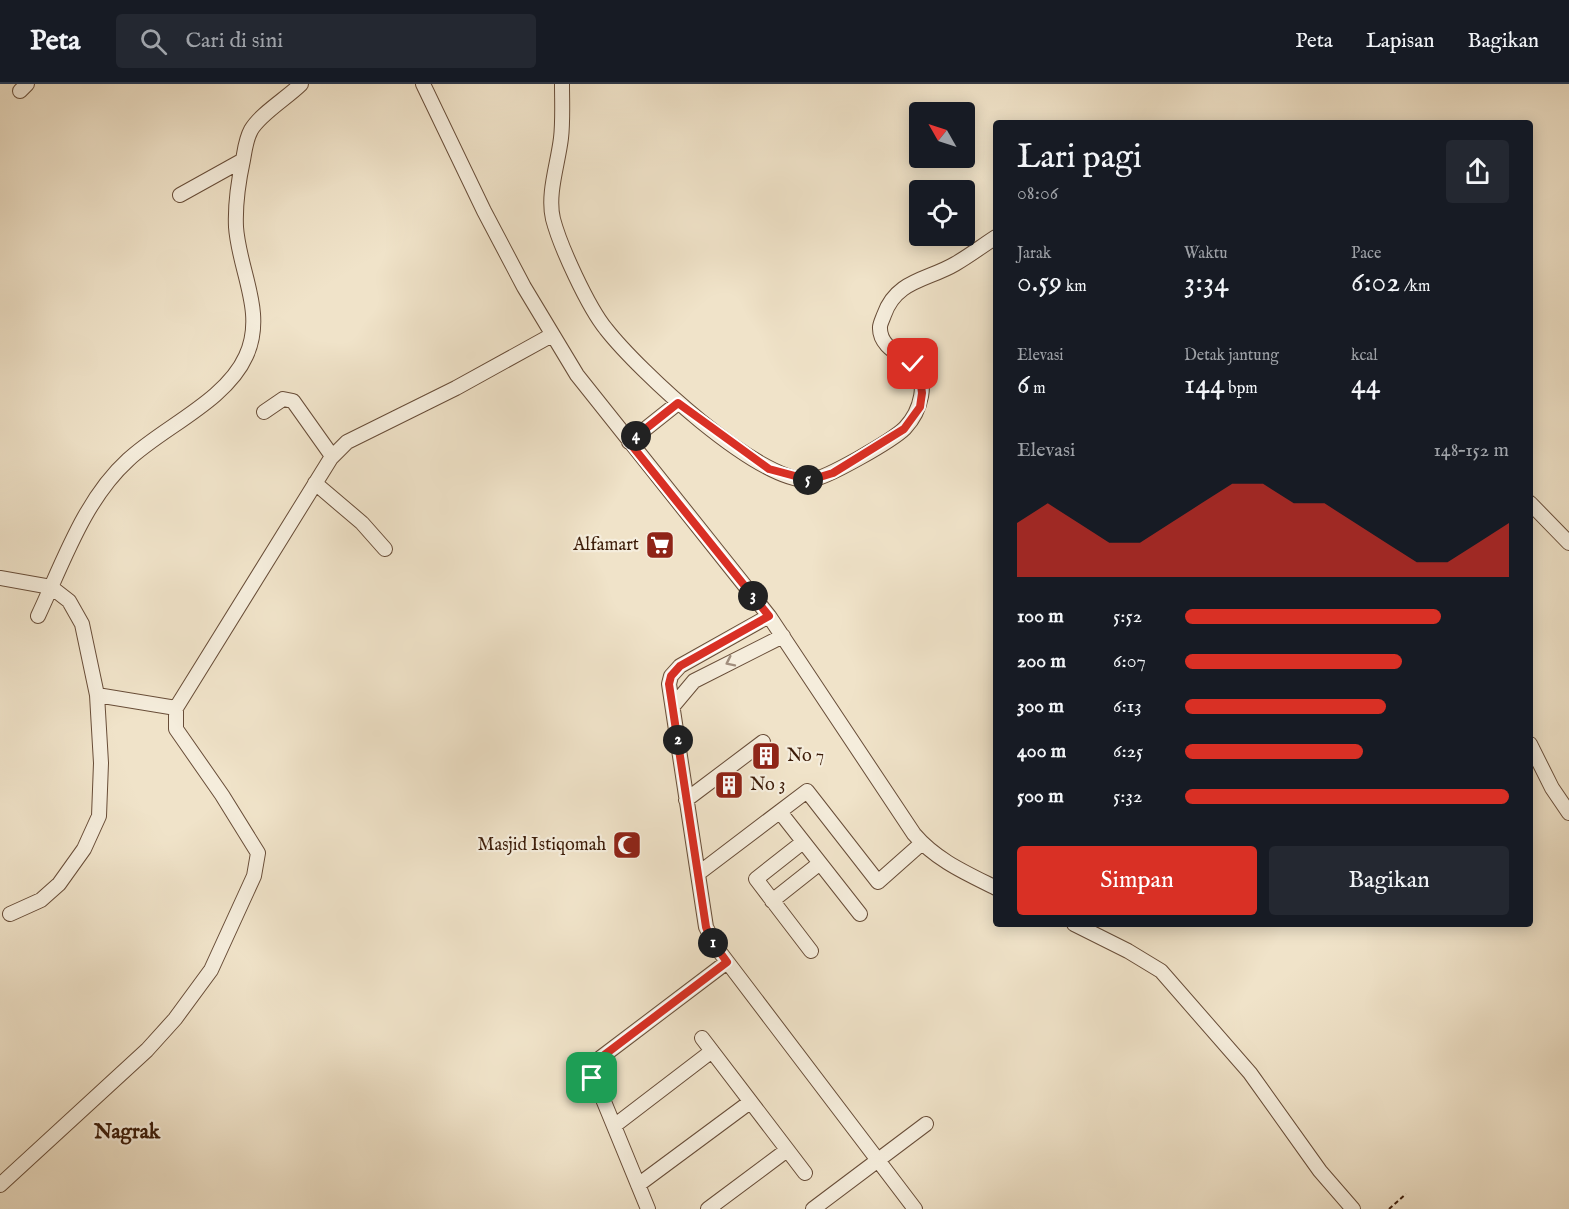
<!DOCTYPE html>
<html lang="id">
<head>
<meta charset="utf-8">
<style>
	:root { --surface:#171b24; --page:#242831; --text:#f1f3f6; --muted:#9ea1a6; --line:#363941; --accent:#d93025 }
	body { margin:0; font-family:"IM FELL English",serif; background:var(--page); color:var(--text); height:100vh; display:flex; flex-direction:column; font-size:22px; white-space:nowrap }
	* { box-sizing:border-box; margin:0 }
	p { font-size:20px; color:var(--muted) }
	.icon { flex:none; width:33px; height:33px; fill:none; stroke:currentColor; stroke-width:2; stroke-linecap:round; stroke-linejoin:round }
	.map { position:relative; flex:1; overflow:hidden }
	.panel { position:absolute; left:993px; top:36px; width:540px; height:807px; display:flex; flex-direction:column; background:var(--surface); border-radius:6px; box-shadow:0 3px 15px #0003 }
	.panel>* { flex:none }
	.needle { width:39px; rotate:309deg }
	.buttons { position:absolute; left:909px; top:18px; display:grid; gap:12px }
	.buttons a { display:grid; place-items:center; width:66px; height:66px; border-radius:6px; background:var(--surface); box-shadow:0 3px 15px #0003; font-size:30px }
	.pin { position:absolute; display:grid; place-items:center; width:51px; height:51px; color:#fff; margin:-26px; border-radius:12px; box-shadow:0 3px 9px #0006 }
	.km { position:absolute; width:30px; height:30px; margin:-15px; border-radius:50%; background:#222; color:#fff; font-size:16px; line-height:30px; text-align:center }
	.round { display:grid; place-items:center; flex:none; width:63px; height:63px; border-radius:6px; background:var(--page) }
	.summary { display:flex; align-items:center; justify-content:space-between; height:102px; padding:0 24px }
	h1 { font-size:33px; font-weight:600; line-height:45px }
	.figures { display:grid; grid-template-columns:repeat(3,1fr); gap:9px; height:102px; padding:6px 24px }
	.figures div { display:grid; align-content:center }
	.figures b { font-size:30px; font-weight:600 }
	.figures small { font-size:16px; font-weight:400 }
	.figures p { font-size:16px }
	.chart { height:168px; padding:12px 24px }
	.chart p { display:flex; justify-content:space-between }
	.chart svg { width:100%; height:108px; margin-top:6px; fill:var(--accent); opacity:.7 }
	.button { display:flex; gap:12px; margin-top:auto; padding:12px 24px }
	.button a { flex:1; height:69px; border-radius:6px; background:var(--accent); color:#fff; font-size:24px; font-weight:600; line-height:69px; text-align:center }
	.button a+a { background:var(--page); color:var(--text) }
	ul { padding:0 24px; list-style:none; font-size:20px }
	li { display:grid; grid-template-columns:96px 72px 1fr; align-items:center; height:45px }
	li i { height:15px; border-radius:8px; background:var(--accent) }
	header { display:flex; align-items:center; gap:36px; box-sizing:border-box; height:84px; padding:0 30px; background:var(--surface); border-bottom:2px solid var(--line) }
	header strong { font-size:28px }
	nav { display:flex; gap:33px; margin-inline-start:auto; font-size:21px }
	.search { width:420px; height:54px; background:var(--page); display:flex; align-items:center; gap:15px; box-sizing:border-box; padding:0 21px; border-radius:6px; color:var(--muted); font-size:22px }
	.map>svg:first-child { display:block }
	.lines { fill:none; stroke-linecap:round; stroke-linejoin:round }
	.minor-casing { stroke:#684d38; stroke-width:16 }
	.path { stroke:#3b1b08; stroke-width:2; stroke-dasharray:4.5 3; stroke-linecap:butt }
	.minor { stroke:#f5eddc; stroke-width:14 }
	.oneway { stroke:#a18e7d }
	.route-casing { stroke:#fff; stroke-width:12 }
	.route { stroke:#d93025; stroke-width:8 }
	.labels { text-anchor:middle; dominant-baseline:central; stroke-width:4.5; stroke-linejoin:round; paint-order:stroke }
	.poi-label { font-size:18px; fill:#3b1b08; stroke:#f5eddc; text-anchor:end }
	.quarter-label { font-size:21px; font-weight:bold; fill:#3b1b08; stroke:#f5eddc }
</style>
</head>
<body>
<header>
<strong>Peta</strong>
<div class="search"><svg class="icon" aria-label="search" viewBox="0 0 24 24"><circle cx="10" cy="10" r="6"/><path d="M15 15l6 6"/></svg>Cari di sini</div>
<nav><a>Peta</a><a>Lapisan</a><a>Bagikan</a></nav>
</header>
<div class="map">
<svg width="1569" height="1125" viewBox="0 0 1569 1125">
	<rect width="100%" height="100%" fill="#f0e3c9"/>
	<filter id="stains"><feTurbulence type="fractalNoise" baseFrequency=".00333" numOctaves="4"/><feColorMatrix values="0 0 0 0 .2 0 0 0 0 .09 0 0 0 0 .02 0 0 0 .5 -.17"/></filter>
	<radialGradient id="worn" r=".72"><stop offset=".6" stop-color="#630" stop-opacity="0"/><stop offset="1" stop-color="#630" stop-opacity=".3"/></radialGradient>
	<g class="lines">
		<g class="minor-casing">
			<path id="minor" d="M423,0L484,127L524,203L577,291L769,532L914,750C936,776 966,789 996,804
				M562,0C562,18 563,37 561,54C558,80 547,110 553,135C560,162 588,223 606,245C638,286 758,399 810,396C826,395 893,356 905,344C920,328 931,296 911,279C899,270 879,262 880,243C880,240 883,234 884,231C896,196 928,196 955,180C969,172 982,162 996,153
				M20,7L27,0
				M180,111L243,76
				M264,328L283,315L293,317L332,372
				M629,358L678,319
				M315,399L362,439L385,465
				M1530,419L1569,459
				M0,494L51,503L69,517L82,540L97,611L101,679L99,732L84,765L59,800L41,816L10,830
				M38,532C63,479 84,416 128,376C163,343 226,317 246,272C266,229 239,187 236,143C235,120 238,99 243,76C245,65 246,55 251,46C260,30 287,14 301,0
				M769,532L680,582L671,592L669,600L706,843L716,863L915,1125
				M97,611L176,624
				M673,622L694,597L783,552
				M1530,660L1552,704L1569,729
				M686,716L763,658
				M780,728L860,830
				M803,758L756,795L811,867
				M699,789L807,707L878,798L922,759
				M772,817L820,779
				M1074,840L1128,867L1161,887L1250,989L1320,1087L1353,1125
				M702,954L805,1089
				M614,1042L712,967
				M0,1101L147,966L175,935L211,886L254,792L258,769L222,711L176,645V624L331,374L347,358L456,304L552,251
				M638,1101L750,1018
				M648,1125L591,986L595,978L727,878
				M708,1125L787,1066
				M813,1125L926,1040"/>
		</g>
		<path class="path" d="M1389,1125L1406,1110"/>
		<use href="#minor" class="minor"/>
	</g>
	<defs><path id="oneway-chevron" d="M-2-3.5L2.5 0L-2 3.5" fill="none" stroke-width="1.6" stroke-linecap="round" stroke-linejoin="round" transform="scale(1.5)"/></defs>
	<use class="oneway" href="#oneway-chevron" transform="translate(730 578) rotate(154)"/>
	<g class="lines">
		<g class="route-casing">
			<path id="route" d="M592,994L591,986L595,978L727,878L711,856L706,843L669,600L671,592L680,582L769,532L629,358L678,319L769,385L810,396L833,389L904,345L920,323L922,309L920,294L913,280"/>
		</g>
		<use href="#route" class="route"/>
	</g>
	<defs>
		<g id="supermarket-square" transform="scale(1.5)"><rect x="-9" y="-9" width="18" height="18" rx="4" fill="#8f2418" stroke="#f5eddc"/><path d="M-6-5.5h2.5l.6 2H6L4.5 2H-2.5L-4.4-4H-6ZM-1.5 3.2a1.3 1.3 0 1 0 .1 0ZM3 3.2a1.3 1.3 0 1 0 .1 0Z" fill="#fff"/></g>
		<g id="building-square" transform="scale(1.5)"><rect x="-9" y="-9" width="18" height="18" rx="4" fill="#8f2418" stroke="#f5eddc"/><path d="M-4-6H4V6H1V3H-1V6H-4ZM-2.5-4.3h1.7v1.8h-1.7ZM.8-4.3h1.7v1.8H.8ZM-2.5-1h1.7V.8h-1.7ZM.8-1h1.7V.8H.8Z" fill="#fff"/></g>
		<g id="mosque-square" transform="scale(1.5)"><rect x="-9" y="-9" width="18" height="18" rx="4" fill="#8f2418" stroke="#f5eddc"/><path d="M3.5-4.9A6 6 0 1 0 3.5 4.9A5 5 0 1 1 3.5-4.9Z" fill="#fff"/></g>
	</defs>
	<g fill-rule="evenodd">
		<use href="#supermarket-square" x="660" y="461"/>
		<use href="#building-square" x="766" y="672"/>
		<use href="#building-square" x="729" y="701"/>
		<use href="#mosque-square" x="627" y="761"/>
	</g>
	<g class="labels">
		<g class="poi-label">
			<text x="639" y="461">Alfamart</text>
			<text x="787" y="672" text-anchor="start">No 7</text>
			<text x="750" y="701" text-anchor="start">No 3</text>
			<text x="606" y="761">Masjid Istiqomah</text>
		</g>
		<g class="quarter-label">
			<text x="127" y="1048">Nagrak</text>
		</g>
	</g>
	<rect width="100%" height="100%" filter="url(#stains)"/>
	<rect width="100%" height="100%" fill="url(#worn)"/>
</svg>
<div class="buttons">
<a><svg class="needle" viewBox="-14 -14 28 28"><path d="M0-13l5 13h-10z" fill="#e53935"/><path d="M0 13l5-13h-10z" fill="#9ea1a6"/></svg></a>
<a><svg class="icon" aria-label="locate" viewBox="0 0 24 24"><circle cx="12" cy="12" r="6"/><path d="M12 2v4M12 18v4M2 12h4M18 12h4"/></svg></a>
</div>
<div class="pin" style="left:592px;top:994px;background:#1e9e55"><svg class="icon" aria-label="arrive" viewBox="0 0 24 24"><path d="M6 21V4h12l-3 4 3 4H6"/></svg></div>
<div class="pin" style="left:913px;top:280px;background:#d93025"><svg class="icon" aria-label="check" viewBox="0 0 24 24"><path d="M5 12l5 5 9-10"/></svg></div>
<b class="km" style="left:713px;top:859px">1</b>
<b class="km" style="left:678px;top:656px">2</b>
<b class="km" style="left:753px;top:512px">3</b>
<b class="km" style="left:636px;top:352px">4</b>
<b class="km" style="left:808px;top:396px">5</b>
<section class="panel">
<div class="summary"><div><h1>Lari pagi</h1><p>08:06</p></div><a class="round"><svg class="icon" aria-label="share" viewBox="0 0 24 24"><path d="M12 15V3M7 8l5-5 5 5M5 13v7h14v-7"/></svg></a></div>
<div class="figures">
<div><p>Jarak</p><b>0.59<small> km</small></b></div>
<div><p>Waktu</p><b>3:34</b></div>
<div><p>Pace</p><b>6:02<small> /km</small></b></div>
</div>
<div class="figures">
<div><p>Elevasi</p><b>6<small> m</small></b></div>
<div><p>Detak jantung</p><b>144<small> bpm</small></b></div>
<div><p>kcal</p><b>44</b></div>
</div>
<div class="chart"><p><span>Elevasi</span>148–152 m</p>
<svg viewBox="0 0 160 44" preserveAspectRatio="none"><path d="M0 44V22L10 14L20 22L30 30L40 30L50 22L60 14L70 6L80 6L90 14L100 14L110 22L120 30L130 38L140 38L150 30L160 22V44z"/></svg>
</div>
<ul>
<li><b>100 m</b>5:52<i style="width:79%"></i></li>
<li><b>200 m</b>6:07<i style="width:67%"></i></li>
<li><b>300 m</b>6:13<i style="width:62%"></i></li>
<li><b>400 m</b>6:25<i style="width:55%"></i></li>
<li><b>500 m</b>5:32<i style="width:100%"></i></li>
</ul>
<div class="button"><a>Simpan</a><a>Bagikan</a></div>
</section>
</div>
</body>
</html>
